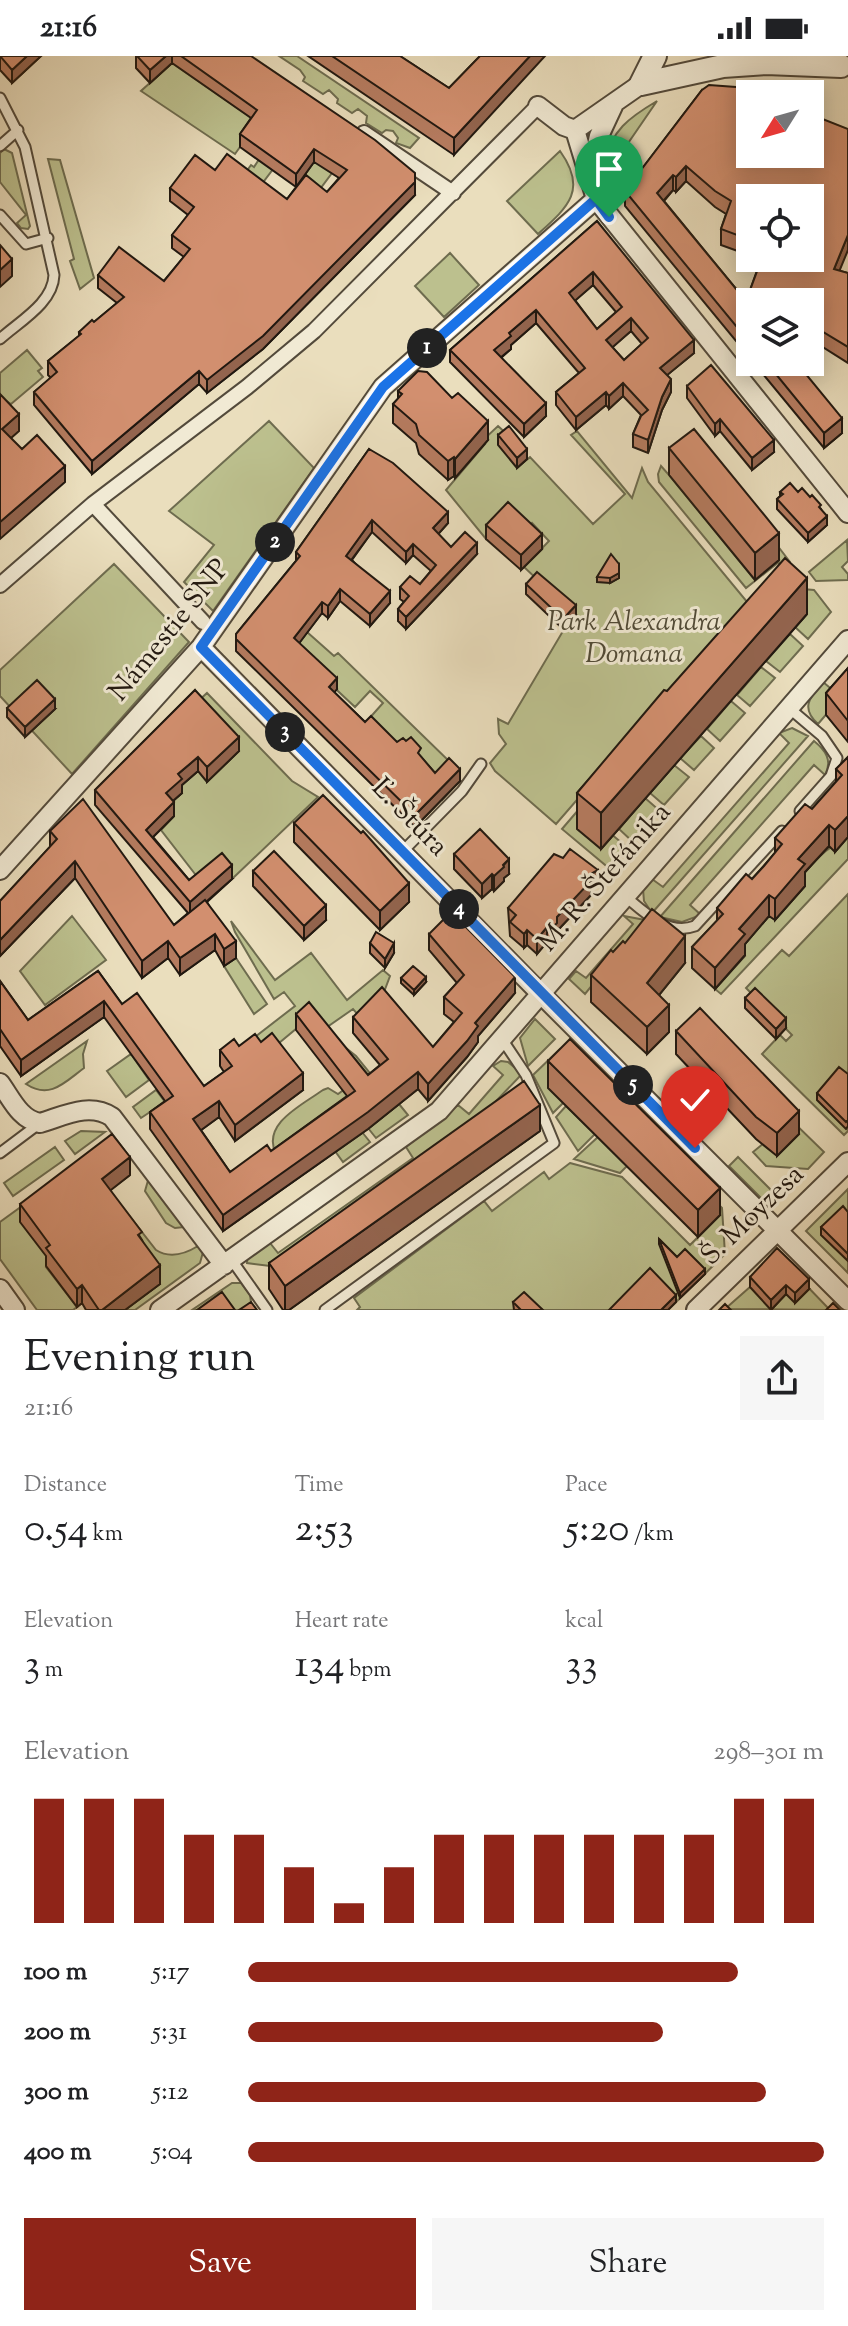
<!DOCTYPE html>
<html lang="en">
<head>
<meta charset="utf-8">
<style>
	:root { --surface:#fff; --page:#f6f6f6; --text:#202124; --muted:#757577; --accent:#8f2418 }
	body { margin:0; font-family:"Sorts Mill Goudy",serif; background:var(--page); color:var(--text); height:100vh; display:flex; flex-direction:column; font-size:30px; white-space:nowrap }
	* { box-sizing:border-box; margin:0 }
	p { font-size:26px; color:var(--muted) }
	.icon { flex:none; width:44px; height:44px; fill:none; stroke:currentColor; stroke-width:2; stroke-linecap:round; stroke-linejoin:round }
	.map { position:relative; height:1254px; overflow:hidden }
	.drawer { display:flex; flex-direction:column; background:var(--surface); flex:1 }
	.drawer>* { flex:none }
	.needle { width:52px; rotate:233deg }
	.buttons { position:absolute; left:736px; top:24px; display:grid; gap:16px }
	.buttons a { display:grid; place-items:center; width:88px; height:88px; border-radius:0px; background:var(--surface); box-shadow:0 4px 20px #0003; font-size:40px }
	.pin { position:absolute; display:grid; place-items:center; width:68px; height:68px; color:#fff; margin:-82px -34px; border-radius:50% 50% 50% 0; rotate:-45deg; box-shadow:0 0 8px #0007 }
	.pin .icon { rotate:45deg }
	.km { position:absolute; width:40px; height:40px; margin:-20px; border-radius:50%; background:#222; color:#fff; font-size:22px; line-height:40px; text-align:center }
	.round { display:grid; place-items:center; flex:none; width:84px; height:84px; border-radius:0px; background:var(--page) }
	.overview { display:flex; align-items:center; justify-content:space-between; height:136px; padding:0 24px }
	h1 { font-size:44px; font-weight:600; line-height:60px }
	.stats { display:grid; grid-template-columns:repeat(3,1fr); gap:12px; height:136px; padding:8px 24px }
	.stats div { display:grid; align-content:center }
	.stats b { font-size:40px; font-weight:600 }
	.stats small { font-size:22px; font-weight:400 }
	.stats p { font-size:22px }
	.chart { height:224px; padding:16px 24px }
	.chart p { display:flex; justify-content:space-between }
	.chart svg { width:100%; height:144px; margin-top:8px; stroke:var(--accent); stroke-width:6 }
	.button { display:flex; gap:16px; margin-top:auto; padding:16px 24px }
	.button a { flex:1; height:92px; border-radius:0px; background:var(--accent); color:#fff; font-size:32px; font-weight:600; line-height:92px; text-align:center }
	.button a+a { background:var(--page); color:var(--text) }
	ul { padding:0 24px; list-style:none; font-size:26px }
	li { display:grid; grid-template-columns:128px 96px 1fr; align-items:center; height:60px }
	li i { height:20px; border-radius:10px; background:var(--accent) }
	.status { display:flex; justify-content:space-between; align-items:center; height:56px; padding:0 40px; background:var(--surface); direction:ltr }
	.status svg { height:22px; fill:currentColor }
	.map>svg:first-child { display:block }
	.green { fill:#bcc08e; stroke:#6e6c4f; stroke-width:2 }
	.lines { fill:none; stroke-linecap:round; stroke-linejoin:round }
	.service-casing { stroke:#534a3b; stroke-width:13 }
	.pedestrian-casing { stroke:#534a3b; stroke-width:18 }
	.minor-casing { stroke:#534a3b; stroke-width:22 }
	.tertiary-casing { stroke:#534a3b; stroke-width:26 }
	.service { stroke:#f1ead4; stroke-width:9 }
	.pedestrian { stroke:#f1ead4; stroke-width:14 }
	.minor { stroke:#f1ead4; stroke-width:18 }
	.tertiary { stroke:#f1ead4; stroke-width:22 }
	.wall { fill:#b57b5f; stroke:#211810; stroke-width:2; fill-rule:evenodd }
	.shaded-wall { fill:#93644e; stroke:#211810; stroke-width:2 }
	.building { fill:#d28f6f; stroke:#211810; stroke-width:2; fill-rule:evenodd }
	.route-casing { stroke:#fff; stroke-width:16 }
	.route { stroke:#1a73e8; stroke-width:10 }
	.labels { text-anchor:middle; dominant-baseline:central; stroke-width:6; stroke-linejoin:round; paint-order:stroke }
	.park-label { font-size:28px; font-style:italic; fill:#504a36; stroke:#f1ead4 }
	.street-label { font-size:28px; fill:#211810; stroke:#f1ead4 }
</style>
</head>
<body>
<div class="status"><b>21:16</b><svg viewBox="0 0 49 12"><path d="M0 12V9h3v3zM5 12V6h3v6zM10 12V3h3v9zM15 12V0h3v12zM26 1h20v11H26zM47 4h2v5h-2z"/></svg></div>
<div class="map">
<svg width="848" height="1254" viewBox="0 0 848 1254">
	<rect width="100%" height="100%" fill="#eadebd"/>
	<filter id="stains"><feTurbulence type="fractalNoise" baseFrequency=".0025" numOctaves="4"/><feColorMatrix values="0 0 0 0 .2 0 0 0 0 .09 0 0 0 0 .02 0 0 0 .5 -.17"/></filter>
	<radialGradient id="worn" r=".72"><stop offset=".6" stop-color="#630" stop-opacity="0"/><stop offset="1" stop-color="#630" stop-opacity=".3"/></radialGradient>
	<path class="green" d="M279,0H297L419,82L410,92L396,87L398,82L393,75L386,74L382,77L366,67L367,60L358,53L352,57L337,47L338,43L329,34L323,38L303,25L305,21L300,14Z
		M172,7L332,117L320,133L280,104L246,149L241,123L251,109L254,111L263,97L245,84L235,98L141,35Z
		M657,45L611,112L605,107C610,75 630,61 657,45Z
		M4,93L12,97L30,170L28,173L21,172L17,167L26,159L0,126V97Z
		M560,95C588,134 568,151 538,178L507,145Z
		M48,103L60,104L94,222L80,233L70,205L74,203Z
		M450,197L479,229L444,261L415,230Z
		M27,294L42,312L38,315L43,321L11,348L0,341V317Z
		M269,365L314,412L213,555L184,526L214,489L169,455Z
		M498,370L509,380L518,411L530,401L593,468L625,438L571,379L577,375L632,442L642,412L648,426L748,547L556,768L495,715L490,707L506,688L499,678L498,663L508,668L563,575L577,561L524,511L549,485L532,467L523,475L508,460L486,483L446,434L485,388L482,385Z
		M695,397L670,420L754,523L773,484L790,506L786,513L779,506L746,532L659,426L658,418L661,410L668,418Z
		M847,484L848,505L842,511L848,518V524L816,525L809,516Z
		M114,508L189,586L72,718L0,640V614Z
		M790,532L814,534L831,556L808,583L795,571Z
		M307,576L334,600L338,597L453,709L440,723L451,734L442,744L366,666L383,647L370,635L355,651L294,594Z
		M790,578L803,590L780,616L766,605Z
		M761,611L775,622L750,650L737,639Z
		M823,626L835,636L848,633L818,668C800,652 810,641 823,626Z
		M207,637L292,725L318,741L232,823L202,827L161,774L174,760L170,735L177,741L182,737L178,732L198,715L195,648Z
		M731,645L745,657L720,685L707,673Z
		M792,672L808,680L652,857L644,845L643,833L652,823L663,831L789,687L779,677Z
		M701,680L714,692L694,714L680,702Z
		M814,685C825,694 833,704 825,719L814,709L690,849L701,859L682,866L660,861Z
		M674,709L689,721L664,749L650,737Z
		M645,742L660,755L633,786L619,773Z
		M580,752L628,792L610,813L562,773Z
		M848,781V803L721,938L715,933L745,900L739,894L769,860L775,864C794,831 812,798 848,781Z
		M848,838V1075L844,1079L762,998L780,979L786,985L792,979L746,932L782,894L789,900Z
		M72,860L106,904L45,949L20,915Z
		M624,860L645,864L585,938L569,923L576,915L586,922L633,868Z
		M231,865L275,924L311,897L347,944L383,914L390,920L384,936L360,961L353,953L320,976L308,963L261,1002L233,998L295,950L284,936L274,943L235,876Z
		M236,902L267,948L254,958L224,910Z
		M535,963L555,983L528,1010L520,982Z
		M87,985L83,998L84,1012C65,1026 50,1044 26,1028Z
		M346,992L356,1000L378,1027L276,1098C261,1068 302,1049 323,1034L328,1032L338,1038L357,1024Z
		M559,994L563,1047L553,1057L533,1019Z
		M131,998L149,1024L126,1041L107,1015Z
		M501,1005L508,1006L522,1018L477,1065L270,1210L247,1207C247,1194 260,1192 270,1187L278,1197L413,1102L406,1091L458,1049L469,1058L503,1019L493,1010Z
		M749,1023L824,1096L808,1113L766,1110L753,1096L764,1087Z
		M156,1034L165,1046L141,1062L133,1051Z
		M399,1048L408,1059L376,1082L368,1072Z
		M566,1050L595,1078L578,1095L556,1061Z
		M81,1075L105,1076L75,1098L65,1085Z
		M362,1076L370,1086L343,1106L335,1095Z
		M598,1081L627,1110L620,1117L574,1103Z
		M55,1091L64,1104L13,1140L4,1127Z
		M738,1101L773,1136L764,1145L729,1110Z
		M570,1107L622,1121L690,1189L720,1159L710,1140L722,1152L725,1198L668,1254H357L360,1251L354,1242L484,1145L492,1155L544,1116L549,1123Z
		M149,1121L185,1171L175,1172L166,1167L145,1135Z
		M848,1133V1217L806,1175Z
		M110,1135L156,1194C170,1203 185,1198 198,1190L203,1196L200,1207L135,1254H125Z
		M40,1137L50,1207L46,1211L77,1251L73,1254H37L0,1203V1166Z
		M803,1226L830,1254L725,1253L750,1231Z
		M232,1227H241L250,1239L251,1246L241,1254H192Z"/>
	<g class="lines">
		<g class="service-casing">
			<path id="service" d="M0,42L25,91L54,219C53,247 20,265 0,283
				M0,90L18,74
				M0,159L26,188L48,182
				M789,652L822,680L837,702L831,720L800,755
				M403,795L462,735L481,708
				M626,841C645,857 668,880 695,870L782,775
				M0,1097L40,1067
				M231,1203L267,1254
				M325,1254L554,1087L526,1019L502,983"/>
		</g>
		<g class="pedestrian-casing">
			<path id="pedestrian" d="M364,77L453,137
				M93,448L203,566
				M0,529L93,448L247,331L314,275L538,50"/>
		</g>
		<g class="minor-casing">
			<path id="minor" d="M538,50L564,70L575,74
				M575,74L596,143L848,457
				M575,74L641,28
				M590,120L599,80L613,50
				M201,591L541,938L848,1245
				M0,814L201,591L383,331L596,143
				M0,1027C11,1042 20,1064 40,1067C64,1060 89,1046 112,1061L224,1209
				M0,1233L15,1254
				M160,1254L439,1055L848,584
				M696,1254L848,1106"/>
		</g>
		<g class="tertiary-casing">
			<path id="tertiary" d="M641,28L723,10L766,7L841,10
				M641,28L655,0"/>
		</g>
		<use href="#service" class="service"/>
		<use href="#pedestrian" class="pedestrian"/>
		<use href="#minor" class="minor"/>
		<use href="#tertiary" class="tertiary"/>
	</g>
	<path class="wall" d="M0,0H41L12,27L0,14Z
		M136,0H251L415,139L263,293L207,337L199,328L92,418L34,349V336L51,322L48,319V305L79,280V276L94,266L117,247L98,232V219L164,225L184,201L172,192V179L188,159L170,145V132L215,114L287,143L296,131L240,91V78L251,62L172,7L150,27L136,12ZM314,106L339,122L327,136L296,131Z
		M308,0H400L449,32L480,0L454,99Z
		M702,34L840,215L848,217V307L810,283V246H750V302L625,150V135ZM686,125L715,151L726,158L721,173V189L746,198V204L759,209L746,245L664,145L673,134L676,136ZM750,142L810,202H750Z
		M597,165L694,297L667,319L671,336L662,354L648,397L633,391V378L641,359L623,340L609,353L606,349L576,374L556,349V336L579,317L536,267L511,289V293L501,302L546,360L524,381L450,306V294ZM593,229L616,256L597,273L575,244ZM631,275L642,288L624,304L612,291Z
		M753,306H796L842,377L824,392Z
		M687,330L774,396L752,414L720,375L715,380L687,342Z
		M398,335L488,384L455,422L454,420L448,424L419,398L416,387L393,367V348L398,343Z
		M498,379L527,403L517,412L498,389Z
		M669,392L779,504L755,524L669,419Z
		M369,393L448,467L438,478L451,491L477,498L406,573L398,565V553L404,546L400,543V531L420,528L431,515L413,499L406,507L372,476L352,504L390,547L370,570L340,545L328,562L322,557L299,587L337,633L334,636L365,666L421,701L435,717L460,725L415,771L236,595V578L296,505V496Z
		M780,436H798L821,453L827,469L808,486L777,453V443L780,440Z
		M486,469L542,493L521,514L486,483Z
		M619,508V522L610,527L597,526V521Z
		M526,528L576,559L563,573L526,538Z
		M807,558L601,793L577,773V737L667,635Z
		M848,612V686L826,659V637Z
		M195,634L239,695L207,726L198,715L182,729V737L173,745L174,760L153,781L189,824L232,823L207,846L236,902L224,910L215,894L180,919L168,902L142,922L75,822L0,900V845L50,791V775L174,869L188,857L95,749V734Z
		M7,652L55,653L25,681L7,661Z
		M848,701V781L835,796L829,790L805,816V830L775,864L769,860L745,888V899L715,933L692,912V891L717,865V852L752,823L775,797V782L812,753L836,726V713Z
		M294,767L409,846L380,874L294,786Z
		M454,798L509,818L504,822V825L494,835L492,833L482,842L454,813Z
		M253,815L326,864L304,884L253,830Z
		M598,828L591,832V839L557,875V881L553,885L547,886L537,898L527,889L524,892L510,880L508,852Z
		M429,878L515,937L478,980V986L467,1001L428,1045L418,1033L368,1073L223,1175L150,1073V1056L165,1045L104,961L21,1020L0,990V925L28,964L98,915L122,948L204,1030L224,1016L220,1010V994L261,986L303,1034L235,1085L219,1061L201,1074L230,1116L271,1095L347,1040L296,974V958L368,1019L380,1009L353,977V961L433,991L454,966L444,958V941L457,927L429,894Z
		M370,887L394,897L385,912L370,897Z
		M625,887L685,907L659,939L669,976L647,998L591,946V919L613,896Z
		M401,922L426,926L414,939L401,927Z
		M745,942L786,972L776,983L745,952Z
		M676,975L799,1078L777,1100L756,1083L676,998Z
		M548,1005L720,1159L698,1181L548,1032Z
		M848,1018V1070L846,1073L817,1044V1037Z
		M540,1075L289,1254H283L269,1233V1207Z
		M130,1119L110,1134L142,1184L160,1228L125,1254H86L82,1247L77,1251L46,1210V1200L20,1166V1148Z
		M848,1156V1205L821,1179V1171Z
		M659,1183L677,1201L705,1218L680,1242L659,1188Z
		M750,1221L809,1233L795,1247L786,1238L771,1254L750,1231Z
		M513,1246L543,1254H514Z"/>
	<path class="shaded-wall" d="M27,0H41L12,27V14Z
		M166,0H172V7L150,27V14Z
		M530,0H545L454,99V82Z
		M314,93V106L296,131V118Z
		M686,110V125L676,136V121Z
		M673,119V134L657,152V137Z
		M415,126V139L263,293L207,337V324Z
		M848,179V194L834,228V213Z
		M12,203V220L0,231V214Z
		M593,216V229L569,250V237Z
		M536,254V267L511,289V293L494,307V294L509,277Z
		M631,262V275L606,297V284Z
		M694,284V297L660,325V312Z
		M199,315V328L92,418V405Z
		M671,323V336L662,354L648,397V384L662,341Z
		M623,327V340L609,353V340Z
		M606,336V349L576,374V361Z
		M546,347V360L524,381V368Z
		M19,358V375L2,390V373Z
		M842,362V377L824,392V377Z
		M720,363V375L715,380V368Z
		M488,365V384L455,422V403Z
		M774,384V396L752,414V402Z
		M527,393V403L517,412V402Z
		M454,401V420L448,424V405Z
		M65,410V426L0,483V466Z
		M448,456V467L433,484V472Z
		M827,460V469L808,486V477Z
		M372,464V476L346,511V500Z
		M779,477V504L755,524V497Z
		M542,478V493L521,514V499Z
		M477,487V498L406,573V561Z
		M413,488V499L406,507V496Z
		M619,517V522L610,527V522Z
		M807,522V558L601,793V757Z
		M340,533V545L328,562V550Z
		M390,535V547L370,570V558Z
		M322,546V557L294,594V582Z
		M576,549V559L563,573V563Z
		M337,622V633L329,643V631Z
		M55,643V653L25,681V671Z
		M239,681V695L207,726V711Z
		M198,701V715L182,729V737L166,751V737L178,718Z
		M460,713V725L415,771V759Z
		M174,746V760L146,788V774Z
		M848,760V781L835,796V774Z
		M829,769V790L805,816V830L775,864V843L798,803Z
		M509,803V818L504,822V825L494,835V820Z
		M75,805V822L0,900V884Z
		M232,809V823L190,860V846Z
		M598,814V828L591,832V839L557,875V881L553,885V871L557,861L587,820Z
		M492,818V833L482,842V828Z
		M409,827V846L380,874V855Z
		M769,839V860L745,888V899L715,933V912L739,873Z
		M326,849V864L304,884V870Z
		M547,871V886L537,898V883Z
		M527,874V889L524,892V878Z
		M215,878V894L180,919V902Z
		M685,880V907L647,954V927Z
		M168,885V902L142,922V905Z
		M236,885V902L224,910V893Z
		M394,887V897L385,912V903Z
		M426,921V926L414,939V934Z
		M515,921V937L478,980V986L467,1001L428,1045V1028L475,967Z
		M104,945V961L21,1020V1004Z
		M669,949V976L647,998V971Z
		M786,962V972L776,983V973Z
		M418,1016V1033L368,1073L223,1175V1159Z
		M303,1017V1034L235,1085V1069Z
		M219,1045V1061L193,1080V1063Z
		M540,1049V1075L289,1254H285V1230Z
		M799,1055V1078L777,1100V1077Z
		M130,1101V1119L102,1141V1123Z
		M720,1132V1159L698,1181V1154Z
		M160,1209V1228L125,1254H102Z
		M705,1213V1218L680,1242V1237Z
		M809,1223V1233L795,1247V1237Z
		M82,1229V1247L77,1251V1233Z
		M786,1229V1238L771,1254V1244Z
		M676,1239V1246L668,1254H661Z"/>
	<path class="building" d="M0,0H27L12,14Z
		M137,0H166L150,14Z
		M181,0H251L375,84L415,117V126L263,280L207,324L199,315L92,405L34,336L57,316L48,305L81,278L79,276L92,264L94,266L124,241L98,219L119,191L164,225L190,193L172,179L194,151L170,132L195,99L215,114L227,98L287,143L306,119L327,136L347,114L314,93L296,118L240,78L257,54Z
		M332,0H400L449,32L480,0H530L454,82Z
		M709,29L736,31L755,38H750V98H810V58L848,73V179L834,213L848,217V291L810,268V246H750V287L625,135L702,34ZM686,110L715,135L731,145L721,173L748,183L746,189L750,191V142H810V202H762L746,245L657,137L673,119L676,121Z
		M597,165L694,284L660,312L671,323L662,341L648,384L633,378L641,360L648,354L623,327L609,340L606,336L576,361L556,336L585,312L536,254L509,277L511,280L494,294L546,347L524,368L450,294ZM593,216L622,251L597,273L569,237ZM631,262L648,282L624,304L606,284Z
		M0,189L12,203L0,214Z
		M766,306H796L842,362L824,377Z
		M711,309L774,384L752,402L720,363L715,368L687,330Z
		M418,315L427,316L452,342L458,337L488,365L455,403L454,401L448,405L419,379L416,368L393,348L402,338L398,335Z
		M0,338L19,358L2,373L22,393L37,379L65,410L0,466Z
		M509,370L527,393L517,402L498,379Z
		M694,373L779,477L755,497L669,392Z
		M369,393L393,407L448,456L433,472L451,491L465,476L477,487L406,561L398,553L409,540L400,531L410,520L420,528L436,509L413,488L406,496L372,464L346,500L390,535L370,558L340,533L328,550L322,546L294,582L337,622L329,631L365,666L371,660L397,686L403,682L406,685L411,681L421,692L418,697L435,717L449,702L460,713L415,759L236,583V578L300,500L296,496Z
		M790,427L798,436L802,432L810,441L812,439L821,449L819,451L827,460L808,477L777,443L783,438L780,436Z
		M508,446L542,478L521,499L486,469Z
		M611,498L619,508V517L610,522L597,521Z
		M785,502L807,522L601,757L577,737L664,634L667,635Z
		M537,516L576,549L563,563L526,528Z
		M848,612V665L826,637Z
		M37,624L55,643L25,671L7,652Z
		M195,634L239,681L207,711L198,701L178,718L182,723L166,737L174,746L146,774L189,824L222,797L232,809L190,846L95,734Z
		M848,701V760L835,774L829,769L798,803L805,808L775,843L769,839L739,873L745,878L715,912L692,891L723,858L717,852L746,818L752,823L764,810L782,788L775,782L805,748L812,753L842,719L836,713Z
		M323,739L361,777L363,775L409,827L380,855L294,767Z
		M83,743L174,869L205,844L236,885L224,893L215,878L180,902L168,885L142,905L75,805L0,884V845L57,783L50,775Z
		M480,773L509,803L503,809L504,811L494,820L492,818L482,828L454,798Z
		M570,793L598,814L587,820L591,825L557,861V867L553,871H547L537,883L527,874L524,878L510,866L516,859L508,852L554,798L563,802Z
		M274,795L326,849L304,870L253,815Z
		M652,853L685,880L647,927L669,949L647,971L591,919L611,894L613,896L623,885L625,887Z
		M451,856L515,921L475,967L478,970L467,985L428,1028L418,1016L368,1056L223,1159L150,1056L173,1040L104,945L21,1004L0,973V925L28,964L98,915L122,948L137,937L204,1030L232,1010L220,994L234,983L239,990L255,978L261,986L272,977L303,1017L235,1069L219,1045L193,1063L230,1116L267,1089L271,1095L355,1035L296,958L309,946L368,1019L388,1003L353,961L382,931L433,991L462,957L444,941L464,919L429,878Z
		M376,876L394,887L385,903L370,887Z
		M413,910L426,921L414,934L401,922Z
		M755,932L786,962L776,973L745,942Z
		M700,952L799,1055L777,1077L756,1061L676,975Z
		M570,983L720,1132L698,1154L548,1005Z
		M839,1011L848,1018V1064L846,1066L817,1037Z
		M524,1025L540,1049L285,1230L269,1207Z
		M112,1078L130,1101L102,1123L142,1176L138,1179L160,1209L102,1254H99L82,1229L77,1233L46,1192L50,1189L20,1148Z
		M843,1150L848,1156V1198L821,1171Z
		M659,1183L677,1201L685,1193L705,1213L680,1237Z
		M777,1192L809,1223L795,1237L786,1229L771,1244L750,1221Z
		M650,1212L676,1239L661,1254H609Z
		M222,1236L235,1254H197Z
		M524,1236L543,1254H521L513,1246Z
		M251,1246L257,1254H239Z
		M833,1247L840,1254H826Z
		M725,1248L731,1254H719Z"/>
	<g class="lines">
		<g class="route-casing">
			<path id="route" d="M609,161L596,143L383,331L201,591L695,1092"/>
		</g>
		<use href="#route" class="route"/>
	</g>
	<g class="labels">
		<g class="park-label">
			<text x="634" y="567">Park Alexandra<tspan x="634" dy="32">Domana</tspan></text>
		</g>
		<g class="street-label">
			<text transform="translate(170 575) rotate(-51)">Námestie SNP</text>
			<text transform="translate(409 762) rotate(46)">Ľ. Štúra</text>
			<text transform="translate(605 822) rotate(-49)">M. R. Štefánika</text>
			<text transform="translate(753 1160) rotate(-44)">Š. Moyzesa</text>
		</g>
	</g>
	<rect width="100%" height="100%" filter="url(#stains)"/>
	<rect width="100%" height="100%" fill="url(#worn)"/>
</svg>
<div class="buttons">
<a><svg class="needle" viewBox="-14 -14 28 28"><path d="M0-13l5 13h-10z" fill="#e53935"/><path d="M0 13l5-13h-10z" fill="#757577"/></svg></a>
<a><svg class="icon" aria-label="locate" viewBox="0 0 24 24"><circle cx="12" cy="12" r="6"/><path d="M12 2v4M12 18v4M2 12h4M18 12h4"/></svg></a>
<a><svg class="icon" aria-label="layers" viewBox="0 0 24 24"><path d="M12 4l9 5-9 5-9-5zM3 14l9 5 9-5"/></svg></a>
</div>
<div class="pin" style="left:609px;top:161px;background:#1e9e55"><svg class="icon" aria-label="arrive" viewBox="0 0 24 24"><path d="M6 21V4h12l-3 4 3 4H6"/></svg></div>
<div class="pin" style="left:695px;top:1092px;background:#d93025"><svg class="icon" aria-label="check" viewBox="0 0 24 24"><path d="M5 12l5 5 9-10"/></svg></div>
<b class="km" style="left:427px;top:292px">1</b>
<b class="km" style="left:275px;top:486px">2</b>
<b class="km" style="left:285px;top:676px">3</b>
<b class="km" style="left:459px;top:853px">4</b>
<b class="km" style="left:633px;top:1029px">5</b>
</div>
<section class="drawer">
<div class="overview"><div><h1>Evening run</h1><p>21:16</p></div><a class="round"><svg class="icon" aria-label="share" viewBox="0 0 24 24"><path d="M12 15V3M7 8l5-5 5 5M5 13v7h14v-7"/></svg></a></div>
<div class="stats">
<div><p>Distance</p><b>0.54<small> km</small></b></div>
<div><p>Time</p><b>2:53</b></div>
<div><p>Pace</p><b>5:20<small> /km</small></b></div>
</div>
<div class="stats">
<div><p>Elevation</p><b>3<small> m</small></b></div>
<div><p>Heart rate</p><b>134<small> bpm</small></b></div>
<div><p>kcal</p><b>33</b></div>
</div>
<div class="chart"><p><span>Elevation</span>298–301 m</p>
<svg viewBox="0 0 160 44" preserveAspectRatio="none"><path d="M5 44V6M15 44V6M25 44V6M35 44V17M45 44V17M55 44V27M65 44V38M75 44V27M85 44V17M95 44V17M105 44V17M115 44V17M125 44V17M135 44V17M145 44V6M155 44V6"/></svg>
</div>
<ul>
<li><b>100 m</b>5:17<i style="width:85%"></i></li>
<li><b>200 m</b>5:31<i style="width:72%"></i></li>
<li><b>300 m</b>5:12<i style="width:90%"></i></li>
<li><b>400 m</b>5:04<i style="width:100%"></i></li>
</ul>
<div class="button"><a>Save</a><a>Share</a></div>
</section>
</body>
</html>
